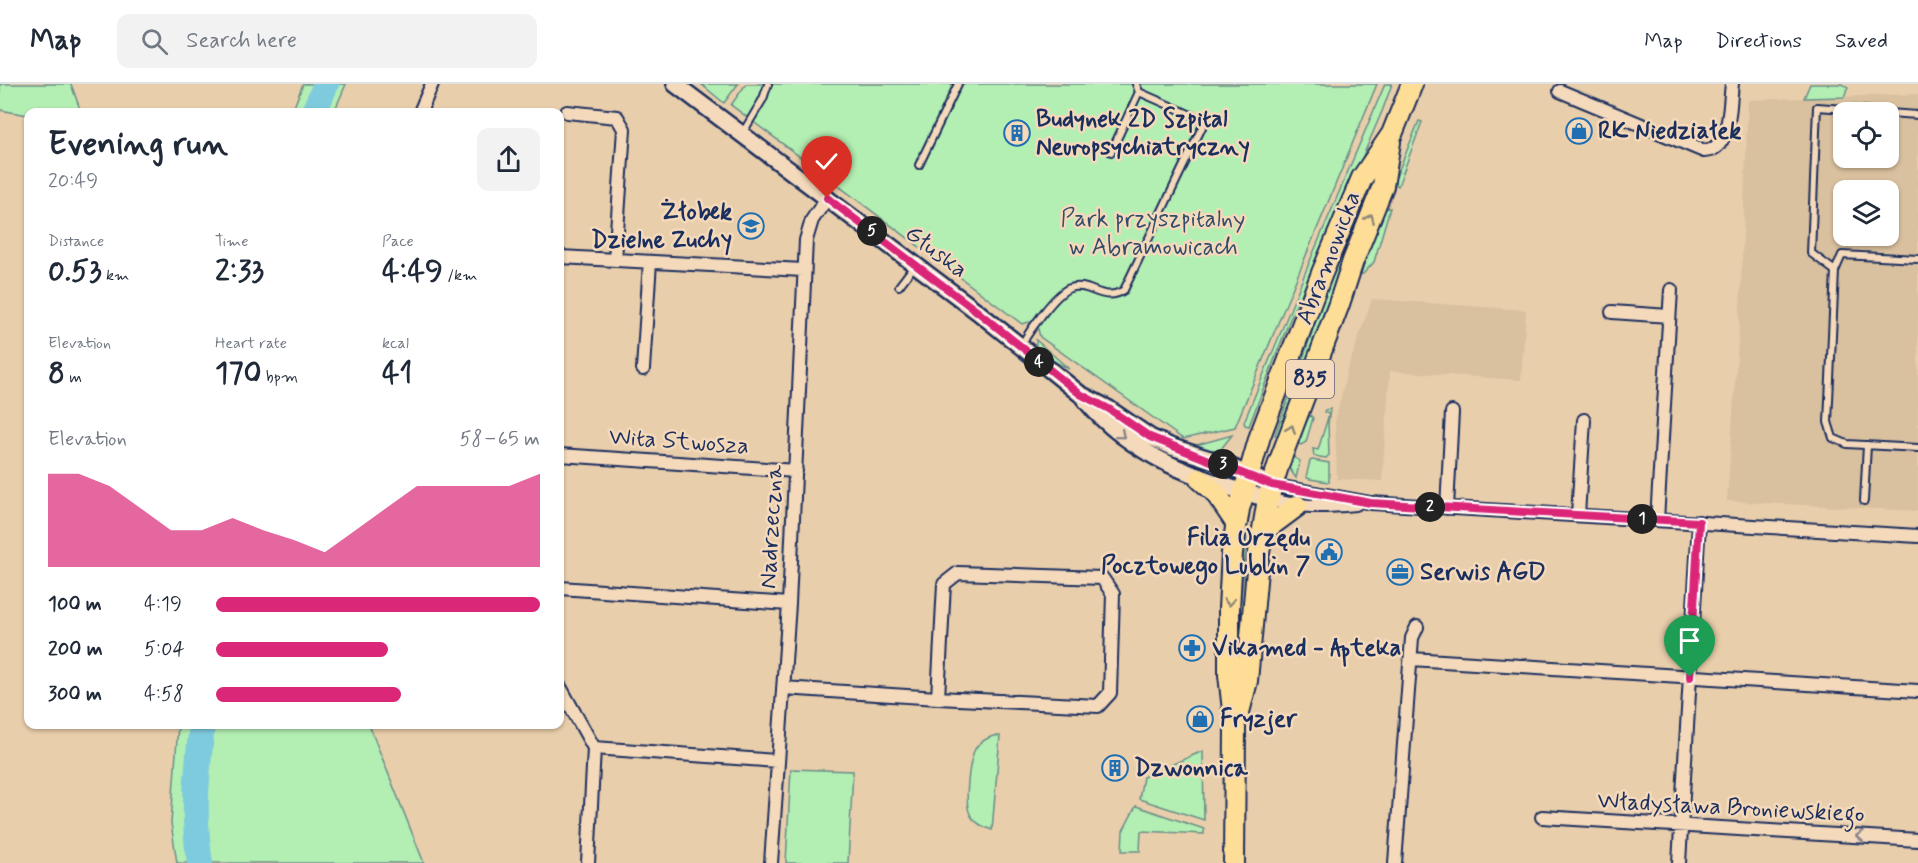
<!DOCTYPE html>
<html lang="en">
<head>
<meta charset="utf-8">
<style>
	:root { --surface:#fff; --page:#f2f2f3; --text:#1f2937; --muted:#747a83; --line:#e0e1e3; --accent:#db2777 }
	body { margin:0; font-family:Mynerve,sans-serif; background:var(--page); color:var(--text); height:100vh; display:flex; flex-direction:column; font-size:22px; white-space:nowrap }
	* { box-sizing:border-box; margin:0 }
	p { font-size:20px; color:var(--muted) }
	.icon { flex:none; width:33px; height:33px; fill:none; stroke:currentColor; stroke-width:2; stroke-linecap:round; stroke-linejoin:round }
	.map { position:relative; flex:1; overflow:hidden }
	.side { position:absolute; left:24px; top:24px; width:540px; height:621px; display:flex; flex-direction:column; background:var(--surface); border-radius:12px; box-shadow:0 2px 4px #0004 }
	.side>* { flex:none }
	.tools { position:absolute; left:1833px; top:18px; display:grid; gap:12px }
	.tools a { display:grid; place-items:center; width:66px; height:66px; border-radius:12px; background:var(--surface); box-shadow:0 2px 4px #0004; font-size:30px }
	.pin { position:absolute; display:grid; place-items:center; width:51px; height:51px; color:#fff; margin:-62px -26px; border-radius:50% 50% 50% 0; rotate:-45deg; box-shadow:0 0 6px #0007 }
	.pin .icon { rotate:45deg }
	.km { position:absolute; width:30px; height:30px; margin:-15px; border-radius:50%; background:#222; color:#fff; font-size:16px; line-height:30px; text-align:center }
	.round { display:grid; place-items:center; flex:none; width:63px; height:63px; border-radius:12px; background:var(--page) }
	.head { display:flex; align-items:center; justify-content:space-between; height:102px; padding:0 24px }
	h1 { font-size:33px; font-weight:700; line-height:45px }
	.stats { display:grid; grid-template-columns:repeat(3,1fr); gap:9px; height:102px; padding:6px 24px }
	.stats div { display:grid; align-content:center }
	.stats b { font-size:30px; font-weight:700 }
	.stats small { font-size:16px; font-weight:400 }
	.stats p { font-size:16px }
	.chart { height:168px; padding:12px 24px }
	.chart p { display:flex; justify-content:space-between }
	.chart svg { width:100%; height:108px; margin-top:6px; fill:var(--accent); opacity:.7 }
	ul { padding:0 24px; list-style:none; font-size:20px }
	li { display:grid; grid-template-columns:96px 72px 1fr; align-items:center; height:45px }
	li i { height:15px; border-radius:8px; background:var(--accent) }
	header { display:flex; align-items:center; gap:36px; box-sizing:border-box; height:84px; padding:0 30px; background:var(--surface); border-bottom:2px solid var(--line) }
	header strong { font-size:28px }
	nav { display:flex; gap:33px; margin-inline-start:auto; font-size:21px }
	.search { width:420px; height:54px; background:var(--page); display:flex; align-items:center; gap:15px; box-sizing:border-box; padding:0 21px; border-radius:12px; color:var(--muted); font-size:22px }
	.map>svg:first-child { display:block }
	.built { fill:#d9c09e; fill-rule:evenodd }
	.green { fill:#b3eeb3; stroke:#678e88; stroke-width:1.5 }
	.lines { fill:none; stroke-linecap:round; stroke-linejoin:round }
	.river { stroke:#7fcbde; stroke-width:26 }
	.service-casing { stroke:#1b2f5e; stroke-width:10 }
	.minor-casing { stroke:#1b2f5e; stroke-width:16 }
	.tertiary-casing { stroke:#1b2f5e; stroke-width:20 }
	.primary-casing { stroke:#1b2f5e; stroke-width:24 }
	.service { stroke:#f4d9bb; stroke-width:6 }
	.minor { stroke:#f4d9bb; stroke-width:12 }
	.tertiary { stroke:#f4d9bb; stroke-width:15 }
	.primary { stroke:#fedd96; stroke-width:20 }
	.oneway { stroke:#8c867a }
	.oneway2 { stroke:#88848c }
	.route-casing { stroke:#fff; stroke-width:12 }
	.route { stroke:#db2777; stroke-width:8 }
	.labels { text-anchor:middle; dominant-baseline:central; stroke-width:5; stroke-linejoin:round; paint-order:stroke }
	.shield { fill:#f4d9bb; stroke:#5c627a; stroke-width:1.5 }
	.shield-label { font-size:22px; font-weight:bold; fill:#1b2f5e }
	.poi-label { font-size:24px; font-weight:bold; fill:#1b2f5e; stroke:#f4d9bb; text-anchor:start }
	.park-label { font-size:24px; fill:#324c6b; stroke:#f4d9bb }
	.street-label { font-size:24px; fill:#1b2f5e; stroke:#f4d9bb }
</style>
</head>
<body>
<header>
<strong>Map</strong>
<div class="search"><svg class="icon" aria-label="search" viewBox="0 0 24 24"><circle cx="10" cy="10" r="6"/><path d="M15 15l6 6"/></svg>Search here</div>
<nav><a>Map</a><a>Directions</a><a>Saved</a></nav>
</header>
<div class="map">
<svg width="1918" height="779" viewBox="0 0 1918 779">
	<rect width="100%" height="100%" fill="#e9ceab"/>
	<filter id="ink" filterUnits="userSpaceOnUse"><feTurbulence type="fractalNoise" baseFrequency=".0167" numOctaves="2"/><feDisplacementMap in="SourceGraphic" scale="12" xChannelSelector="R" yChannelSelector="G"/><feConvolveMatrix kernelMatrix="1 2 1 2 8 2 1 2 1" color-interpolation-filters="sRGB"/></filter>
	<g filter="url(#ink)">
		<path class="built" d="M1918,10V427L1727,417L1740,227L1748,16ZM1844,28H1888V74H1844ZM1844,106H1888V152H1844Z
			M1372,215L1526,226L1521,296L1390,287L1382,397L1337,395L1335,338L1347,287Z"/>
		<path class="green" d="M0,0H71L81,28H28V31L0,26Z
			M303,0H346L334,28H292Z
			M701,0H738L724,19Z
			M746,0H1377L1235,343L1183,355L1040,253L1038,245L1029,238L1022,240L731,21Z
			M1385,0H1392L1383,25L1319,175L1293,227L1249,342L1245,341L1244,338L1312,172Z
			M1810,0H1842L1848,3L1844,13L1804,14Z
			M1419,37L1422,38L1398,102L1394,98Z
			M1383,74L1280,353L1275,351L1304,272L1335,179L1379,77Z
			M1390,124L1374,178L1363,190H1357L1384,125Z
			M1036,256L1069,285L1046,273L1036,263Z
			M1330,325L1328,340L1329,371L1326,374L1314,372L1313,365L1318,366L1329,330L1324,328L1325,326Z
			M1310,331L1313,334L1306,358L1301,361L1295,358Z
			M1232,351L1221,365L1209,366L1193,362Z
			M1290,371L1300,377L1296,394L1289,384Z
			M1312,376L1329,379V398L1310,395L1306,393L1310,377Z
			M1242,452L1247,453L1239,532H1236Z
			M178,641H369L424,779H177L171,739Z
			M993,652H1000L992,746C985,744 973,738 970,730C964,719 969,677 975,665C979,658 985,655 993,652Z
			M1203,667L1204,736L1139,715L1143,693Z
			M791,685L853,687L848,779H786Z
			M1136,722L1204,745V750L1141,747L1140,767H1122L1123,747Z"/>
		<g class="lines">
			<path class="river" d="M314,28L326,0
				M200,779C192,730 197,690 202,640"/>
			<g class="service-casing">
				<path id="service" d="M1888,28L1817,23L1811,169L1835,187L1828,338L1833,354L1847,360L1918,364
					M1888,29L1918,31
					M742,50L763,15L768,0
					M1111,68L1139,8L1136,0
					M919,81L958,0
					M1835,187L1842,171L1918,175
					M899,202L915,181
					M1021,261C1029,248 1056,208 1070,204C1089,197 1103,220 1124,206L1205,37L1139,8
					M1864,417L1867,361"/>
			</g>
			<g class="minor-casing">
				<path id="minor" d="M1560,7L1704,67C1732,66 1729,21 1732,0
					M420,28L432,0
					M567,28L617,33L624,45L615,176
					M560,173L803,186
					M1612,228L1669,232
					M643,285L650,178
					M560,371L796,387
					M1272,401L1371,419L1918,452
					M1268,415C1298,424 1325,423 1356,420
					M1447,424L1452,328
					M1578,431L1584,336
					M1657,436L1671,206
					M560,504L789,520
					M1411,575L1918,607
					M560,603L594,664L777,677
					M783,604L938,614L1098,622L1110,609L1113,510L1102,494L958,489L944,500L938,614
					M1542,733L1918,756
					M588,779L594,664
					M771,779L789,520L806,156L812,136L827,114
					M1395,779L1412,554L1417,543
					M1679,779L1699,438"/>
			</g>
			<g class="tertiary-casing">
				<path id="tertiary" d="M675,0L978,228L1080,310L1109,325L1150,353L1172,363L1222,379L1272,401
					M1086,317C1132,373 1200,396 1268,415"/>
			</g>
			<g class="primary-casing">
				<path id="primary" d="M1200,395L1215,408L1236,439
					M1262,448L1297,422
					M1238,632L1247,597L1258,475L1268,415L1279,379L1339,220L1353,177L1383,102L1390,58
					M1234,779L1235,644L1229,591V525L1232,469L1239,425L1260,352L1322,189L1362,94L1392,50L1412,0"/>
			</g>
			<use href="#service" class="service"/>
			<use href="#minor" class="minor"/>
			<use href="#tertiary" class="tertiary"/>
			<use href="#primary" class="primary"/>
		</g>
		<defs><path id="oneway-chevron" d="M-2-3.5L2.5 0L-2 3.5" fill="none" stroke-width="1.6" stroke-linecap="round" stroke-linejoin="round" transform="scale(1.5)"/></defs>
		<g class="oneway">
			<use href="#oneway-chevron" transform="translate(1370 134) rotate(-67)"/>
			<use href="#oneway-chevron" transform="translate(1291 345) rotate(-69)"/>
			<use href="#oneway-chevron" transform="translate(1229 518) rotate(91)"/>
		</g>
		<g class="oneway2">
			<use href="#oneway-chevron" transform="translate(1121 351) rotate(40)"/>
			<use href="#oneway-chevron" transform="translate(1860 752) rotate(-177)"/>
		</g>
	</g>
	<g class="lines" filter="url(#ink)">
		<g class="route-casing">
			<path id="route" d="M827,114L978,228L1080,310L1109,325L1150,353L1272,401L1371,419L1699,438L1690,593"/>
		</g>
		<use href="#route" class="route"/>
	</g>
	<defs>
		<g id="shop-ring" transform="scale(1.35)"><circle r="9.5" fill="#f4d9bb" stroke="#1f6fb2" stroke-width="1.5"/><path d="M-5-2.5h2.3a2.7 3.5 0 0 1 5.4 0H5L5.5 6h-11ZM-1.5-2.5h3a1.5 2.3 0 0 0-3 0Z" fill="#1f6fb2"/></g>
		<g id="building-ring" transform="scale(1.35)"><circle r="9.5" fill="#f4d9bb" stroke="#1f6fb2" stroke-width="1.5"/><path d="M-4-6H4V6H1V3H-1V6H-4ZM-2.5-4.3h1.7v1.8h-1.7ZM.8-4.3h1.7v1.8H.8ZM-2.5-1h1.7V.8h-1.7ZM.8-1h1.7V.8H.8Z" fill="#1f6fb2"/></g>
		<g id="school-ring" transform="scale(1.35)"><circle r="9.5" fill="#f4d9bb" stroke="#1f6fb2" stroke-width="1.5"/><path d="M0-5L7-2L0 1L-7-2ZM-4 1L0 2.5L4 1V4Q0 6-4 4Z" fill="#1f6fb2"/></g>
		<g id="civic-ring" transform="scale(1.35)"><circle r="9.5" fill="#f4d9bb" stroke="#1f6fb2" stroke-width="1.5"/><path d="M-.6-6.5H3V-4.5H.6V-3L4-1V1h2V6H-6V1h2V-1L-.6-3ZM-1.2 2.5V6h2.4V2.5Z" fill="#1f6fb2"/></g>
		<g id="office-ring" transform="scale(1.35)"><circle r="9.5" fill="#f4d9bb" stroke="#1f6fb2" stroke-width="1.5"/><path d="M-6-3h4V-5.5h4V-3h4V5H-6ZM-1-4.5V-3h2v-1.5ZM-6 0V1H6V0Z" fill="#1f6fb2"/></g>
		<g id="pharmacy-ring" transform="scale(1.35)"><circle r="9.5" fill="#f4d9bb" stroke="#1f6fb2" stroke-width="1.5"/><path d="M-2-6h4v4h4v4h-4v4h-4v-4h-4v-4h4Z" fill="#1f6fb2"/></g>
	</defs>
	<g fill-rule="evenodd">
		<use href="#shop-ring" x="1579" y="47"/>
		<use href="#building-ring" x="1017" y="49"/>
		<use href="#school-ring" x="751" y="142"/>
		<use href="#civic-ring" x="1329" y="468"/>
		<use href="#office-ring" x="1400" y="488"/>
		<use href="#pharmacy-ring" x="1192" y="564"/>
		<use href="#shop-ring" x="1200" y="635"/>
		<use href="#building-ring" x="1115" y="684"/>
	</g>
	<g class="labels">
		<rect class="shield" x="1286" y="276" width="48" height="38" rx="4.5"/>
		<g class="shield-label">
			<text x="1310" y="295">835</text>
		</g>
		<g class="poi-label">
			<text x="1036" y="35">Budynek 2D Szpital<tspan x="1036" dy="28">Neuropsychiatryczny</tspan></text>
			<text x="1598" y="47">RK Niedziałek</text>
			<text x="732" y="128" text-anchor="end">Żłobek<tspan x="732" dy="28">Dzielne Zuchy</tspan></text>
			<text x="1310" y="454" text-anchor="end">Filia Urzędu<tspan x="1310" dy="28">Pocztowego Lublin 7</tspan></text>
			<text x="1420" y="488">Serwis AGD</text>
			<text x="1212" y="564">Vikamed - Apteka</text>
			<text x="1220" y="635">Fryzjer</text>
			<text x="1134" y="684">Dzwonnica</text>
		</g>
		<g class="park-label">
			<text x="1153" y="135">Park przyszpitalny<tspan x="1153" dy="28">w Abramowicach</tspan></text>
		</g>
		<g class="street-label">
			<text transform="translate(936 168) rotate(37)">Głuska</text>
			<text transform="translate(1329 174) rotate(-69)">Abramowicka</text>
			<text transform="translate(679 358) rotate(4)">Wita Stwosza</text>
			<text transform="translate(772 443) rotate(-87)">Nadrzeczna</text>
			<text transform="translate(1731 724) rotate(3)">Władysława Broniewskiego</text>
		</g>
	</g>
</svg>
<div class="tools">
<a><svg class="icon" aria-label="locate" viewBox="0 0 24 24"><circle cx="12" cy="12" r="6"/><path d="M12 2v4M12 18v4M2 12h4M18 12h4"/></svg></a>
<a><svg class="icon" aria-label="layers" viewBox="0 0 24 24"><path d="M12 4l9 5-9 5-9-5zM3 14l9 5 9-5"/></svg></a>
</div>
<div class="pin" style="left:1690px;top:593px;background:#1e9e55"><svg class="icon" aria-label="arrive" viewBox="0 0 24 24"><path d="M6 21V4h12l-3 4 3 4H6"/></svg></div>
<div class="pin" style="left:827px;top:114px;background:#d93025"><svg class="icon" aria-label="check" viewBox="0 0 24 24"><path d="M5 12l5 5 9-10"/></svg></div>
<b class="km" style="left:1642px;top:435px">1</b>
<b class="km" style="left:1430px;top:423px">2</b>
<b class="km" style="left:1223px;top:380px">3</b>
<b class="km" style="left:1039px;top:278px">4</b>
<b class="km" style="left:872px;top:147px">5</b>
<section class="side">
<div class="head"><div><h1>Evening run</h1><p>20:49</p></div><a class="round"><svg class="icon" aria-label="share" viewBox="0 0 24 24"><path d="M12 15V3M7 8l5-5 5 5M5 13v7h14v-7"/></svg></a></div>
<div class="stats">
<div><p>Distance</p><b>0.53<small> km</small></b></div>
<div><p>Time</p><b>2:33</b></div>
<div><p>Pace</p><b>4:49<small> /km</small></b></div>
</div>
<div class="stats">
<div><p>Elevation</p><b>8<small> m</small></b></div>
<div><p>Heart rate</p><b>170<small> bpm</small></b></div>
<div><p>kcal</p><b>41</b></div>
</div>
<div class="chart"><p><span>Elevation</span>58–65 m</p>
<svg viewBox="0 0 160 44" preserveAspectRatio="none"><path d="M0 44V6L10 6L20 11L30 20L40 29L50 29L60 24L70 29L80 33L90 38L100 29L110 20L120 11L130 11L140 11L150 11L160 6V44z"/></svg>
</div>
<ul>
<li><b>100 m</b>4:19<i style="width:100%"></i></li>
<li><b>200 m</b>5:04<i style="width:53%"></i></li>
<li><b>300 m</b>4:58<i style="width:57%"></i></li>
</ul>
</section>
</div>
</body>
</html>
